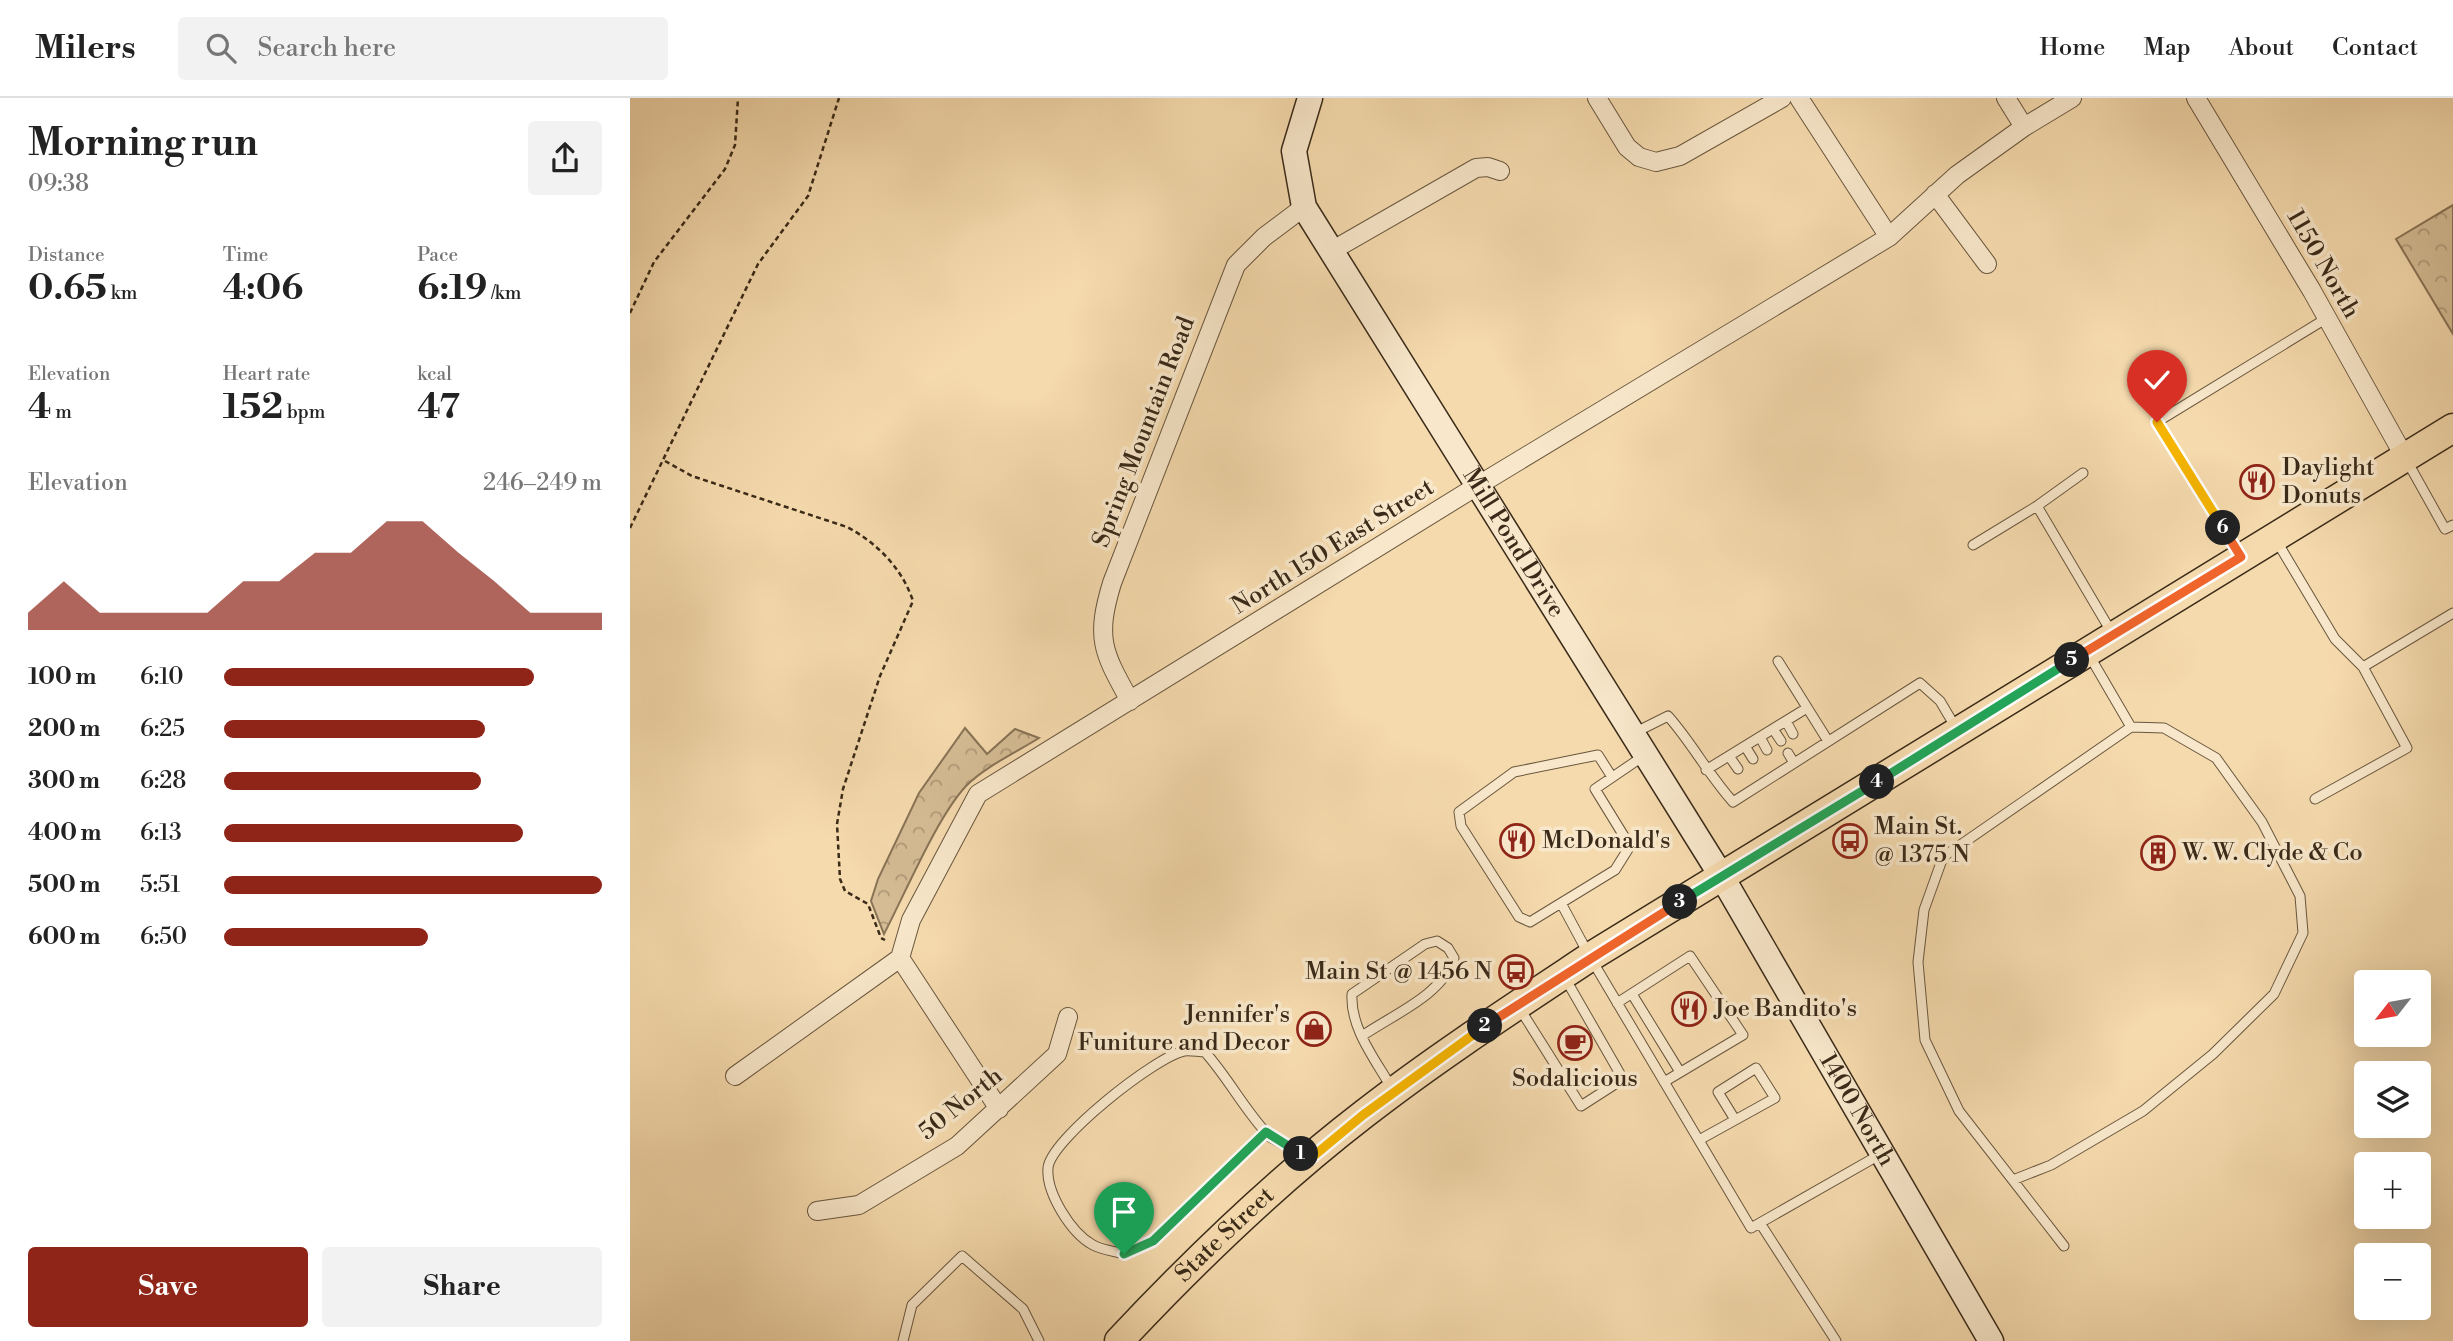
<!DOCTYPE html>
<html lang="en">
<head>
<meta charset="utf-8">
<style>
	:root { --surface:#fff; --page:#f2f2f2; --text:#222; --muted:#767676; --line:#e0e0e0; --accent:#8f2418 }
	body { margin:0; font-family:"Libre Bodoni",serif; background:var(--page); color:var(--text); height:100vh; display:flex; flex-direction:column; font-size:26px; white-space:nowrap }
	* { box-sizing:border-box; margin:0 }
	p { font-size:23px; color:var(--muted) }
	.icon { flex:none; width:38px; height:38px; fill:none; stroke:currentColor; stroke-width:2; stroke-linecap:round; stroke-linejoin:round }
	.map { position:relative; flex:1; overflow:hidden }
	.sheet { display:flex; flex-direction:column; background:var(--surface); width:630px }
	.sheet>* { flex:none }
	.needle { width:46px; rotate:239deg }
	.tools { position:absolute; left:1724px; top:872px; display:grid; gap:14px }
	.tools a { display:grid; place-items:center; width:77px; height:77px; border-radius:7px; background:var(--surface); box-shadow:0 7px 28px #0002; font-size:35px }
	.pin { position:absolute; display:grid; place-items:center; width:60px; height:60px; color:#fff; margin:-72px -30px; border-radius:50% 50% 50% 0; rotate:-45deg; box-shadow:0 0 7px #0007 }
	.pin .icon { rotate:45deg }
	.km { position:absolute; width:35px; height:35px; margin:-18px; border-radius:50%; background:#222; color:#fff; font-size:19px; line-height:35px; text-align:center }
	.round { display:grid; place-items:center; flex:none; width:74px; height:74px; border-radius:7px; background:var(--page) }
	.overview { display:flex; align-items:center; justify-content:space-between; height:119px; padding:0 28px }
	h1 { font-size:38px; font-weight:700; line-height:52px }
	.figures { display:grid; grid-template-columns:repeat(3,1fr); gap:10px; height:119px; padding:7px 28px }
	.figures div { display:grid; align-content:center }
	.figures b { font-size:35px; font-weight:700 }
	.figures small { font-size:19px; font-weight:400 }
	.figures p { font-size:19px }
	.chart { height:196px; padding:14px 28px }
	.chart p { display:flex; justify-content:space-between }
	.chart svg { width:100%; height:126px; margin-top:7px; fill:var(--accent); opacity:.7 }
	.action { display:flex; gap:14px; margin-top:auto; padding:14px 28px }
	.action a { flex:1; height:80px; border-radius:7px; background:var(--accent); color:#fff; font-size:28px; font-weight:700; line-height:80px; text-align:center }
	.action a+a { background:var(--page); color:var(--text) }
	ul { padding:0 28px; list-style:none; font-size:23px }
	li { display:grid; grid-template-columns:112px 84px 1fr; align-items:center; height:52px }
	li i { height:18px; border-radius:9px; background:var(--accent) }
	header { display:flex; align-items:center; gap:42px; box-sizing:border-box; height:98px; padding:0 35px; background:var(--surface); border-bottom:2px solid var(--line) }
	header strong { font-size:33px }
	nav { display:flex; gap:38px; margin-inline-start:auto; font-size:24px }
	.search { width:490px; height:63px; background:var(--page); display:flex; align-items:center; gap:18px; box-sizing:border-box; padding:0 24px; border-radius:7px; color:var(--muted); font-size:26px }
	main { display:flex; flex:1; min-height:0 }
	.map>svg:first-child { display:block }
	.park { fill:url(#park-crowns); stroke:#887356; stroke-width:2 }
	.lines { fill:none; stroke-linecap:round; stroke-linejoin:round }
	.lane-casing { stroke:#69563e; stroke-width:11 }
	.street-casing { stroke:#69563e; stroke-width:20 }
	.secondary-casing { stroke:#3a2a19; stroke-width:27 }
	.primary-casing { stroke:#3a2a19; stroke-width:31 }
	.path { stroke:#3a2a19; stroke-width:2.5; stroke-dasharray:5 3.5; stroke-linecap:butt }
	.lane { stroke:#f8e7ca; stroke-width:9 }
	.street { stroke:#f8e7ca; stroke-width:18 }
	.secondary { stroke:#f8e7ca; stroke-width:24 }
	.primary { stroke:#f5daad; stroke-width:28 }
	.split-1-casing { stroke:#fff; stroke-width:14 }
	.split-2-casing { stroke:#fff; stroke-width:14 }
	.split-3-casing { stroke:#fff; stroke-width:14 }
	.split-4-casing { stroke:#fff; stroke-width:14 }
	.split-5-casing { stroke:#fff; stroke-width:14 }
	.split-6-casing { stroke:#fff; stroke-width:14 }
	.split-7-casing { stroke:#fff; stroke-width:14 }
	.split-1 { stroke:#22a559; stroke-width:9 }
	.split-2 { stroke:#f5b400; stroke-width:9 }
	.split-3 { stroke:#f0652b; stroke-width:9 }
	.split-4 { stroke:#22a559; stroke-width:9 }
	.split-5 { stroke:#22a559; stroke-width:9 }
	.split-6 { stroke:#f0652b; stroke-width:9 }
	.split-7 { stroke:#f5b400; stroke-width:9 }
	.labels { text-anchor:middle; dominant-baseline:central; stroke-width:7; stroke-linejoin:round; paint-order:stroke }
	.street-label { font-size:24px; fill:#3a2a19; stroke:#f8e7ca }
	.poi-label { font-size:24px; fill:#3a2a19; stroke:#f8e7ca; text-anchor:start }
</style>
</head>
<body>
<header>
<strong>Milers</strong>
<div class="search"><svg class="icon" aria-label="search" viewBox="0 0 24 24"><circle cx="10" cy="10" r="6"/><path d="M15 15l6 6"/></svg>Search here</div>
<nav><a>Home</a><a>Map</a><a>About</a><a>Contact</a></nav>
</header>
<main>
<section class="sheet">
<div class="overview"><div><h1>Morning run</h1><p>09:38</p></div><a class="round"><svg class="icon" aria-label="share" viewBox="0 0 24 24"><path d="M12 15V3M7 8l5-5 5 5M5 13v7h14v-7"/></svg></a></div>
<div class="figures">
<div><p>Distance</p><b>0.65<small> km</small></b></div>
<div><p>Time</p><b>4:06</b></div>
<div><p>Pace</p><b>6:19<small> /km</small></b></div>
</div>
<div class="figures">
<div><p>Elevation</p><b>4<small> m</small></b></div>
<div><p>Heart rate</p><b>152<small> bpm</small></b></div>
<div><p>kcal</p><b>47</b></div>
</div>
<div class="chart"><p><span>Elevation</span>246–249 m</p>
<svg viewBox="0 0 160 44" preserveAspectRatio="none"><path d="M0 44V38L10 27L20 38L30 38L40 38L50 38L60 27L70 27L80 17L90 17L100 6L110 6L120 17L130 27L140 38L150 38L160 38V44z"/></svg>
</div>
<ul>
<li><b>100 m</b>6:10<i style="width:82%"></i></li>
<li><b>200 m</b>6:25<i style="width:69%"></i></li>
<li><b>300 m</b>6:28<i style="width:68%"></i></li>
<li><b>400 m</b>6:13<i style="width:79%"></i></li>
<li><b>500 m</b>5:51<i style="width:100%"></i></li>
<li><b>600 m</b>6:50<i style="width:54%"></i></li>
</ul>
<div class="action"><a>Save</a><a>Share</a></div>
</section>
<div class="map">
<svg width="1823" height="1243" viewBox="0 0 1823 1243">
	<defs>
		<pattern id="park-crowns" width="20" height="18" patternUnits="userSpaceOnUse" patternTransform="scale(1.75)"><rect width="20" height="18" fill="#d5bc94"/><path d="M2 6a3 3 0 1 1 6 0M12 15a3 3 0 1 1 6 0" fill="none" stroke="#ae9978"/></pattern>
	</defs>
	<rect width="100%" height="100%" fill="#f5daad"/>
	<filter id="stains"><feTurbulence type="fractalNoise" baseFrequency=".00286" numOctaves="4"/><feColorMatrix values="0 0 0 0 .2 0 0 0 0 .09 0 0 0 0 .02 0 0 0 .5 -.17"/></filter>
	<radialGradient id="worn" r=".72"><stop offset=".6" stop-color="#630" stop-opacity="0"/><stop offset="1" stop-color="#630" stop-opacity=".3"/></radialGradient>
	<path class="park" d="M1823,107V236L1766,141Z
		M335,630L357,656L385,631L409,640C385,655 356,668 336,688C307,719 275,796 254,836L241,803L248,781L289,695Z"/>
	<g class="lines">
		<g class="lane-casing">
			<path id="lane" d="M1777,363L1815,431L1823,427
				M1407,408L1453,375
				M1646,442L1705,541L1733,569
				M1343,447L1407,408L1482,535
				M1610,457L1527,324L1697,220
				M1148,563L1198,643
				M1156,623L1163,636
				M1143,631L1151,643
				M1004,635L1038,618C1062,645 1078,676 1103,704L1290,585L1310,603L1326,630
				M1130,639L1137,652
				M1115,648L1123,661
				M1158,655L1164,665
				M1015,657L965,691L1000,748L985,772L931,805L960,859L1121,1130L1251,1056
				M1099,658L1108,671
				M1076,672L1177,610
				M1685,701L1777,650L1733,569L1823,515
				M931,805L900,824L889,819L831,728L829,714L884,674L968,657L982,679
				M1002,896L1050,974
				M987,905L1060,858L1113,937L1034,984
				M890,911L951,1008L993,981L935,880
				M732,938C762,917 813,897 824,860L818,850L807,843L795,846L722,896C720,930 745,961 761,989
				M636,1034L523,1143L494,1156C484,1153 472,1152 463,1147C441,1135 416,1095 418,1070C420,1042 525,959 554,953C560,952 569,954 575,954C599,981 615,1013 640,1039L676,1059
				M1069,1042L1145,1000L1126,970L1088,994L1104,1020
				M1383,1082L1421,1067L1513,1013L1583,956L1644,896L1673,835L1670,798L1632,724L1586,660L1534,630L1501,629
				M1130,1125L1206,1243
				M1434,1148L1329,1013L1295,942L1288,864L1294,812L1313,759L1501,629L1459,557
				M273,1243L282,1207L332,1158L393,1211L409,1243"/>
		</g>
		<g class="street-casing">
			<path id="street" d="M967,0L997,49L1009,59L1026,64L1050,58L1152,0
				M1169,0L1259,139
				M1376,0L1394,29
				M1566,0L1682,193L1774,358
				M1305,96L1357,166
				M703,152L846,70L858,69L870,73
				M500,603C473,554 465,541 482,485L606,167L634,139L674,109
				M270,860L281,822L348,696L847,388L1259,139L1327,77L1394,29L1442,0
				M270,860L369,1011
				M105,978L270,860
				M187,1113L229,1107L327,1048L427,956L438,919"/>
		</g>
		<g class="secondary-casing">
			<g id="secondary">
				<path id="s1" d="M680,0L664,53L674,109L1092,779L1361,1243"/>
			</g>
		</g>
		<g class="primary-casing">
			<g id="primary">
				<path id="s2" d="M489,1243C564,1163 647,1083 734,1016C806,960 883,910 960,859L1823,330"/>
			</g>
		</g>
		<path class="path" d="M0,215L24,164L95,71L105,47L108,0
			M35,363L62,378L217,429C247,445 272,470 283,503L250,578L213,691L207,726L210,781L215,793L238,806L251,840L255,842
			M0,430L128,166L178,98L209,0"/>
		<use href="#lane" class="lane"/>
		<use href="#street" class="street"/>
		<use href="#secondary" class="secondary"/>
		<use href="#primary" class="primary"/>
	</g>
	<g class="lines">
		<g class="split-1-casing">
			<path id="split-1" d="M494,1156L523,1143L636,1034L671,1056"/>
		</g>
		<g class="split-2-casing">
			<path id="split-2" d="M671,1056L680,1061L733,1017L855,928"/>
		</g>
		<g class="split-3-casing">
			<path id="split-3" d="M855,928L1050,804"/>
		</g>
		<g class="split-4-casing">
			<path id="split-4" d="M1050,804L1247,684"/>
		</g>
		<g class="split-5-casing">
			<path id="split-5" d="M1247,684L1442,562"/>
		</g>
		<g class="split-6-casing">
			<path id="split-6" d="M1442,562L1611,459L1593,430"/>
		</g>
		<g class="split-7-casing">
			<path id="split-7" d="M1527,324L1593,430"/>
		</g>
		<use href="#split-1" class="split-1"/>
		<use href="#split-2" class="split-2"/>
		<use href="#split-3" class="split-3"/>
		<use href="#split-4" class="split-4"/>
		<use href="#split-5" class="split-5"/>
		<use href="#split-6" class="split-6"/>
		<use href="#split-7" class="split-7"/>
	</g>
	<defs>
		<g id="restaurant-ring" transform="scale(1.75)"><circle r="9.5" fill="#f8e7ca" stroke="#8f2418" stroke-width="1.5"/><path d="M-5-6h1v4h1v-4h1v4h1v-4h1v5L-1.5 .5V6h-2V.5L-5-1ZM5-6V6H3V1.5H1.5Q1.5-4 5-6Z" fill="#8f2418"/></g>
		<g id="bus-ring" transform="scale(1.75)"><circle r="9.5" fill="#f8e7ca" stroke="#8f2418" stroke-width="1.5"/><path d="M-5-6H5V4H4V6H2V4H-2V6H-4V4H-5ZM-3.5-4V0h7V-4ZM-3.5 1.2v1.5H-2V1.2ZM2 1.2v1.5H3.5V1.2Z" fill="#8f2418"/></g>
		<g id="building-ring" transform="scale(1.75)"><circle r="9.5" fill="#f8e7ca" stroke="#8f2418" stroke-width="1.5"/><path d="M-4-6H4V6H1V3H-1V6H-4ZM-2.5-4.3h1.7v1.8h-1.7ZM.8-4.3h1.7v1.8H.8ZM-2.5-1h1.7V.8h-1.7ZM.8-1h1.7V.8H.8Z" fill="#8f2418"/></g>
		<g id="shop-ring" transform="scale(1.75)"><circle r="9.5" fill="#f8e7ca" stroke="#8f2418" stroke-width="1.5"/><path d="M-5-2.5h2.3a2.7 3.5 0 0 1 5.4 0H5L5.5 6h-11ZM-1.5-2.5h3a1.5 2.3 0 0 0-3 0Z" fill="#8f2418"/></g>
		<g id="cafe-ring" transform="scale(1.75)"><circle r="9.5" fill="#f8e7ca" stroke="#8f2418" stroke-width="1.5"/><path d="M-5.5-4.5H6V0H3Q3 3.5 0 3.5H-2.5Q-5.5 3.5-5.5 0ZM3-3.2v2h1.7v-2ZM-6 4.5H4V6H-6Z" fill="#8f2418"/></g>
	</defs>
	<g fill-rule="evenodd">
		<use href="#restaurant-ring" x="1627" y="384"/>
		<use href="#restaurant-ring" x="887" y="743"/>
		<use href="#bus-ring" x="1220" y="743"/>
		<use href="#building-ring" x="1528" y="755"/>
		<use href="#bus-ring" x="886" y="874"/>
		<use href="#restaurant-ring" x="1059" y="911"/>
		<use href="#shop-ring" x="684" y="931"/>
		<use href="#cafe-ring" x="945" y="945"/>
	</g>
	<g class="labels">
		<g class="street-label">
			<text transform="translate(1693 166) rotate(60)">1150 North</text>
			<text transform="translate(514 334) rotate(-69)">Spring Mountain Road</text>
			<text stroke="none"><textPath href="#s1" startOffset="508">Mill Pond Drive</textPath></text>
			<text transform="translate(703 449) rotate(-32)">North 150 East Street</text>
			<text transform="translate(331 1006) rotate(-39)">50 North</text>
			<text stroke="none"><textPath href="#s1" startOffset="1171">1400 North</textPath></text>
			<text stroke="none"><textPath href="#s2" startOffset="150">State Street</textPath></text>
		</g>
		<g class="poi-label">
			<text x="1652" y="370">Daylight<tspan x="1652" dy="28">Donuts</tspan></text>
			<text x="1244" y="729">Main St.<tspan x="1244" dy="28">@ 1375 N</tspan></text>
			<text x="912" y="743">McDonald's</text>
			<text x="1552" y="755">W. W. Clyde &amp; Co</text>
			<text x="862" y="874" text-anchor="end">Main St @ 1456 N</text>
			<text x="1084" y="911">Joe Bandito's</text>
			<text x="660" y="917" text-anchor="end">Jennifer's<tspan x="660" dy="28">Funiture and Decor</tspan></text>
			<text x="945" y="981" text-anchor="middle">Sodalicious</text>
		</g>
	</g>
	<rect width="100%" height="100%" filter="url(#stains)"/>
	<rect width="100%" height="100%" fill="url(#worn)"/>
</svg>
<div class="tools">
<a><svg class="needle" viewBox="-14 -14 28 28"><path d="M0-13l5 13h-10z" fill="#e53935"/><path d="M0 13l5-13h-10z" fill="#767676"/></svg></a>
<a><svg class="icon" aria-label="layers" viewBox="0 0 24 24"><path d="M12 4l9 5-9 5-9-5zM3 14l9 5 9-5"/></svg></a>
<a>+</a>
<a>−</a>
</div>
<div class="pin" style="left:494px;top:1156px;background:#1e9e55"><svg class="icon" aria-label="arrive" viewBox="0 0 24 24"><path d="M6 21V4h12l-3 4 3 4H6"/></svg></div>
<div class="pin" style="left:1527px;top:324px;background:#d93025"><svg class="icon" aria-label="check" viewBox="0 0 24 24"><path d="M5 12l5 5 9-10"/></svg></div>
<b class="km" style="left:671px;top:1056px">1</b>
<b class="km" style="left:855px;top:928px">2</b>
<b class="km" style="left:1050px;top:804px">3</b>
<b class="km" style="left:1247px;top:684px">4</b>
<b class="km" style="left:1442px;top:562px">5</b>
<b class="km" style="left:1593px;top:430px">6</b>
</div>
</main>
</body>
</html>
